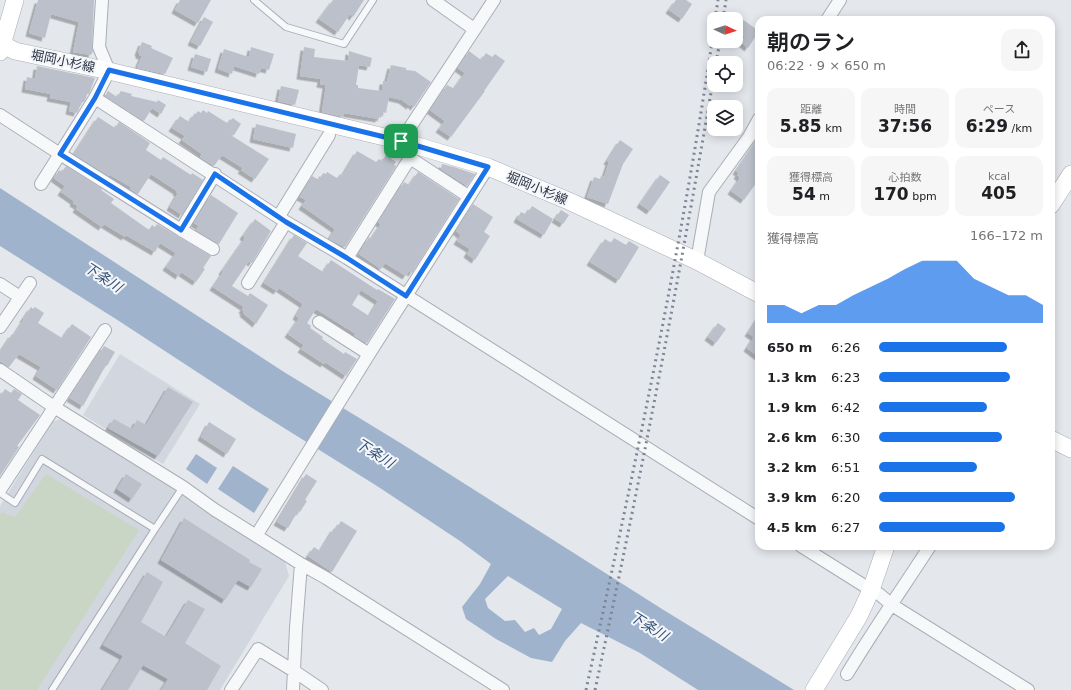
<!DOCTYPE html>
<html lang="ja">
<head>
<meta charset="utf-8">
<style>
	:root { --surface:#fff; --page:#f6f6f6; --text:#202124; --muted:#757577; --accent:#1a73e8 }
	body { margin:0; font-family:"DejaVu Sans","Noto Sans JP",sans-serif; background:var(--page); color:var(--text); height:100vh; display:flex; flex-direction:column; font-size:15px; white-space:nowrap }
	* { box-sizing:border-box; margin:0 }
	p { font-size:13px; color:var(--muted) }
	.icon { flex:none; width:22px; height:22px; fill:none; stroke:currentColor; stroke-width:2; stroke-linecap:round; stroke-linejoin:round }
	.map { position:relative; flex:1; overflow:hidden }
	.side { position:absolute; left:755px; top:16px; width:300px; height:534px; display:flex; flex-direction:column; background:var(--surface); border-radius:12px; box-shadow:0 2px 10px #0003 }
	.side>* { flex:none }
	.needle { width:26px; rotate:94deg }
	.controls { position:absolute; left:707px; top:12px; display:grid; gap:8px }
	.controls a { display:grid; place-items:center; width:36px; height:36px; border-radius:8px; background:var(--surface); box-shadow:0 2px 10px #0003; font-size:20px }
	.pin { position:absolute; display:grid; place-items:center; width:34px; height:34px; color:#fff; margin:-17px; border-radius:8px; box-shadow:0 2px 6px #0006 }
	.round { display:grid; place-items:center; flex:none; width:42px; height:42px; border-radius:12px; background:var(--page) }
	.overview { display:flex; align-items:center; justify-content:space-between; height:68px; padding:0 12px }
	h1 { font-size:22px; font-weight:600; line-height:30px }
	.metrics { display:grid; grid-template-columns:repeat(3,1fr); gap:6px; height:68px; padding:4px 12px }
	.metrics div { display:grid; align-content:center; border-radius:10px; background:var(--page); text-align:center }
	.metrics b { font-size:17px; font-weight:600 }
	.metrics small { font-size:11px; font-weight:400 }
	.metrics p { font-size:11px }
	.chart { height:112px; padding:8px 12px }
	.chart p { display:flex; justify-content:space-between }
	.chart svg { width:100%; height:72px; margin-top:4px; fill:var(--accent); opacity:.7 }
	ul { padding:0 12px; list-style:none; font-size:13px }
	li { display:grid; grid-template-columns:64px 48px 1fr; align-items:center; height:30px }
	li i { height:10px; border-radius:5px; background:var(--accent) }
	.map>svg:first-child { display:block }
	.built { fill:#d2d6de }
	.green { fill:#c9d6c5 }
	.water { fill:#9fb4cc; fill-rule:evenodd }
	.building { fill:#bbc0ca; fill-rule:evenodd; filter:url(#shadow) }
	.lines { fill:none; stroke-linecap:round; stroke-linejoin:round }
	.lane-casing { stroke:#a9aeb7; stroke-width:8 }
	.street-casing { stroke:#a9aeb7; stroke-width:14 }
	.secondary-casing { stroke:#a9aeb7; stroke-width:18 }
	.lane { stroke:#f7f8fa; stroke-width:6 }
	.street { stroke:#f7f8fa; stroke-width:12 }
	.secondary { stroke:#fff; stroke-width:17 }
	.rail { stroke:#7d8696; stroke-width:3; stroke-dasharray:2 4; stroke-linecap:butt }
	.route-casing { stroke:#fff; stroke-width:8 }
	.route { stroke:#1a73e8; stroke-width:5 }
	.labels { text-anchor:middle; dominant-baseline:central; stroke-width:4; stroke-linejoin:round; paint-order:stroke }
	.street-label { font-size:13px; fill:#2b3445; stroke:#f4f6f9 }
	.water-label { font-size:14px; font-style:italic; fill:#34527a; stroke:#f4f6f9 }
</style>
</head>
<body>
<div class="map">
<svg width="1071" height="690" viewBox="0 0 1071 690">
	<defs>
		<filter id="shadow"><feDropShadow dx="-3.5" dy="3.5" stdDeviation="0" flood-color="#0004"/></filter>
	</defs>
	<rect width="100%" height="100%" fill="#e4e7ec"/>
	<path class="built" d="M120,354L200,404L163,464L83,415Z
		M62,419L284,559L289,576L220,690H0V506L53,421Z"/>
	<path class="green" d="M46,474L139,530L37,690H0V515L2,512L15,517Z"/>
	<path class="water" d="M0,188L284,372L402,444L662,609L794,690H698L640,653L581,623L565,641L552,662L531,658L496,639L466,619L462,607L480,584L491,564L460,541L377,486L249,406L119,321L0,246ZM508,576L562,609L551,629L539,635L534,628L525,632L515,620L505,621L488,608L485,599Z
		M196,454L217,468L207,484L186,469Z
		M233,466L269,489L254,513L218,489Z"/>
	<path class="building" d="M38,0H94L92,47L93,51L91,55L73,52L79,22L51,14L45,38L29,33Z
		M180,0H211L198,23L175,10Z
		M333,0H364L353,17L350,14L338,32L319,19Z
		M676,0H686L692,4L682,19L669,10Z
		M204,17L213,22L200,46L191,42Z
		M742,19L759,31L748,48L741,42L745,37L736,30V28Z
		M142,42L152,46L151,48L173,58L165,74L137,68L142,56L139,55V53L138,52Z
		M251,47L274,54L269,70L261,68L259,74L234,66L232,74L218,69L224,49L249,57Z
		M304,47L315,49L314,57L348,61L349,51L372,58L370,67L359,65L356,85H358V88L382,91L383,81H387L391,65L406,68V70L415,71L431,82L414,107L411,104L410,106L402,100L389,97L386,113L382,112L381,118L379,117V119L344,113V117L322,112L326,85L320,84L321,79L300,76Z
		M469,51L481,60L486,53L492,57L495,54L505,61L484,91H485L451,137L439,129L445,121L430,110L447,85L453,88L455,87L465,73L458,68Z
		M195,54L211,59L207,72L191,67Z
		M37,66L95,78L89,94H87L86,98L84,102H82L77,113L69,111L71,102L50,98L51,94L25,89L27,77L35,79Z
		M281,86L299,90L295,105L278,101Z
		M108,91L117,97L121,91L132,94L131,96L157,102L158,100L166,105L161,114L152,108L144,121L105,96Z
		M203,110L207,113L208,111L227,123L230,119L231,120L233,118L241,124L234,135L229,134L269,159L255,179L241,170L243,168L222,155L214,166L200,157L202,154L182,140L185,136L172,128L180,116L189,122L195,113L196,114L198,111L201,113Z
		M98,117L115,128L119,122L150,143L146,150L161,160L163,157L191,175L192,173L203,180L182,215L170,207L178,193L176,192L177,191L151,174L138,194L130,189L131,187L110,175L109,176L74,154Z
		M256,124L296,134L293,148L253,139Z
		M759,137V179L744,200L731,191L740,178L737,175L739,173L736,171Z
		M620,140L633,149L623,164L608,204L587,197L594,177L600,179L601,176L604,177L609,162L607,161Z
		M357,151L376,162L379,159L382,161L386,155L396,162L394,165L396,166L395,168L345,247L329,239L335,229L302,206L306,200L300,197L312,176L319,180L323,173L326,174L327,172L337,178L340,174L342,176Z
		M442,164L454,167L475,174L467,186L441,169Z
		M66,166L102,189L101,190L114,199L111,203L149,230L152,225L155,227L157,224L211,256L203,268L205,269L196,282L181,272L179,276L166,267L176,253L160,243L155,252L126,235L125,237L104,224L102,227L76,209L78,206L73,203L74,201L61,192L65,186L54,178L59,170L62,172Z
		M418,172L459,199L412,273L409,271L406,276L385,263L381,269L359,254L369,237L371,239L381,224L378,222L404,182L409,185Z
		M660,175L670,182L650,211L640,204Z
		M211,195L238,213L219,244L196,230L199,226L194,223Z
		M473,204L493,217L484,232L490,236L475,260L467,254L470,249L457,241L461,235L456,231Z
		M532,206L553,219L544,235L517,219L521,212L525,214L527,210L529,211Z
		M561,210L569,215L563,224L555,219Z
		M255,219L271,231L252,263L249,261L232,286L248,296L250,293L268,305L256,324L243,313L244,311L242,310L244,307L213,287L223,272L222,271L245,238L243,236Z
		M294,235L307,243L298,256L323,272L331,260L377,290L378,289L395,299L367,343L354,336L356,334L316,309L307,323L311,326L310,328L323,337L322,339L344,354L345,352L357,359L346,376L325,362L324,364L301,349L304,345L288,334L299,318L296,316L303,304L279,288L277,291L264,283ZM361,290L378,301L369,316L352,305Z
		M614,238L626,245L629,241L639,247L619,280L590,262L605,239L611,243Z
		M31,307L33,309L35,307L44,313L38,323L62,338L72,324L91,337L57,390L36,376L41,367L19,354L9,367L0,361V352L12,334L14,335L24,319H23Z
		M759,316V357L747,348L754,337L748,333Z
		M718,323L726,329L716,343L708,337Z
		M104,346L115,352L107,366L106,365L83,406L70,398Z
		M168,387L193,402L158,456L108,428L114,419L132,429L137,420L146,425Z
		M5,389L11,393L14,389L22,394L18,400L40,415L17,446L19,447L0,476V397Z
		M209,422L236,439L227,454L201,437Z
		M126,474L142,484L132,499L117,489Z
		M306,474L317,481L305,500L307,501L300,512L298,511L288,528L277,522Z
		M184,518L250,560L249,562L262,569L251,587L238,580L225,600L161,560Z
		M341,521L357,531L332,572L308,556L314,547L320,551L334,528L336,529Z
		M147,572L163,582L141,622L166,637L188,600L205,609L185,643L221,666L207,690H161L168,679L143,665L128,690H102L123,656L103,645Z"/>
	<g class="lines">
		<g class="lane-casing">
			<path id="lane" d="M254,0L286,27L344,44L373,0
				M0,493L15,503L42,459L155,529L183,487
				M52,690L155,529"/>
		</g>
		<g class="street-casing">
			<path id="street" d="M102,0L99,47L109,71L95,98L286,222L347,258L759,519
				M433,0L474,29
				M827,20L840,0
				M0,115L60,154L95,98
				M401,141L494,0
				M41,184L60,154L181,230L215,174
				M279,216L329,135
				M181,230L213,249
				M347,258L410,158L468,196
				M697,261L709,192L749,137L759,119
				M248,283L286,222
				M0,284L20,297
				M319,322L369,354
				M0,327L30,283
				M0,370L54,407L183,487L215,510L301,564L296,628L293,690
				M0,490L105,330
				M256,536L369,354L488,167
				M801,546L871,590L879,594L892,605L1028,690
				M301,564L326,578L503,690
				M847,674C873,631 902,589 930,546
				M231,690L258,649L294,671L322,690"/>
		</g>
		<g class="secondary-casing">
			<path id="secondary" d="M0,43L15,51L109,71L401,141L488,167L571,202L697,261L759,294
				M0,52L15,0
				M1051,205L1071,174
				M1051,439L1071,449
				M814,690L859,616L871,590L886,546"/>
		</g>
		<use href="#lane" class="lane"/>
		<use href="#street" class="street"/>
		<use href="#secondary" class="secondary"/>
		<path class="rail" d="M715,19L718,0
			M723,19L726,0
			M716,63L720,41
			M586,690C634,471 681,251 714,29
			M595,690C639,486 679,281 714,75"/>
	</g>
	<g class="lines">
		<g class="route-casing">
			<path id="route" d="M109,70L401,141L488,167L406,296L347,258L286,222L215,174L181,230L60,154L95,98Z"/>
		</g>
		<use href="#route" class="route"/>
	</g>
	<g class="labels">
		<g class="street-label">
			<text transform="translate(63 61) rotate(12)">堀岡小杉線</text>
			<text transform="translate(537 188) rotate(23)">堀岡小杉線</text>
		</g>
		<g class="water-label">
			<text transform="translate(103 277) rotate(33)">下条川</text>
			<text transform="translate(375 453) rotate(32)">下条川</text>
			<text transform="translate(649 626) rotate(32)">下条川</text>
		</g>
	</g>
</svg>
<div class="controls">
<a><svg class="needle" viewBox="-14 -14 28 28"><path d="M0-13l5 13h-10z" fill="#e53935"/><path d="M0 13l5-13h-10z" fill="#757577"/></svg></a>
<a><svg class="icon" aria-label="locate" viewBox="0 0 24 24"><circle cx="12" cy="12" r="6"/><path d="M12 2v4M12 18v4M2 12h4M18 12h4"/></svg></a>
<a><svg class="icon" aria-label="layers" viewBox="0 0 24 24"><path d="M12 4l9 5-9 5-9-5zM3 14l9 5 9-5"/></svg></a>
</div>
<div class="pin" style="left:401px;top:141px;background:#1e9e55"><svg class="icon" aria-label="arrive" viewBox="0 0 24 24"><path d="M6 21V4h12l-3 4 3 4H6"/></svg></div>
<section class="side">
<div class="overview"><div><h1>朝のラン</h1><p>06:22 · 9 × 650 m</p></div><a class="round"><svg class="icon" aria-label="share" viewBox="0 0 24 24"><path d="M12 15V3M7 8l5-5 5 5M5 13v7h14v-7"/></svg></a></div>
<div class="metrics">
<div><p>距離</p><b>5.85<small> km</small></b></div>
<div><p>時間</p><b>37:56</b></div>
<div><p>ペース</p><b>6:29<small> /km</small></b></div>
</div>
<div class="metrics">
<div><p>獲得標高</p><b>54<small> m</small></b></div>
<div><p>心拍数</p><b>170<small> bpm</small></b></div>
<div><p>kcal</p><b>405</b></div>
</div>
<div class="chart"><p><span>獲得標高</span>166–172 m</p>
<svg viewBox="0 0 160 44" preserveAspectRatio="none"><path d="M0 44V33L10 33L20 38L30 33L40 33L50 27L60 22L70 17L80 11L90 6L100 6L110 6L120 17L130 22L140 27L150 27L160 33V44z"/></svg>
</div>
<ul>
<li><b>650 m</b>6:26<i style="width:78%"></i></li>
<li><b>1.3 km</b>6:23<i style="width:80%"></i></li>
<li><b>1.9 km</b>6:42<i style="width:66%"></i></li>
<li><b>2.6 km</b>6:30<i style="width:75%"></i></li>
<li><b>3.2 km</b>6:51<i style="width:60%"></i></li>
<li><b>3.9 km</b>6:20<i style="width:83%"></i></li>
<li><b>4.5 km</b>6:27<i style="width:77%"></i></li>
</ul>
</section>
</div>
</body>
</html>
